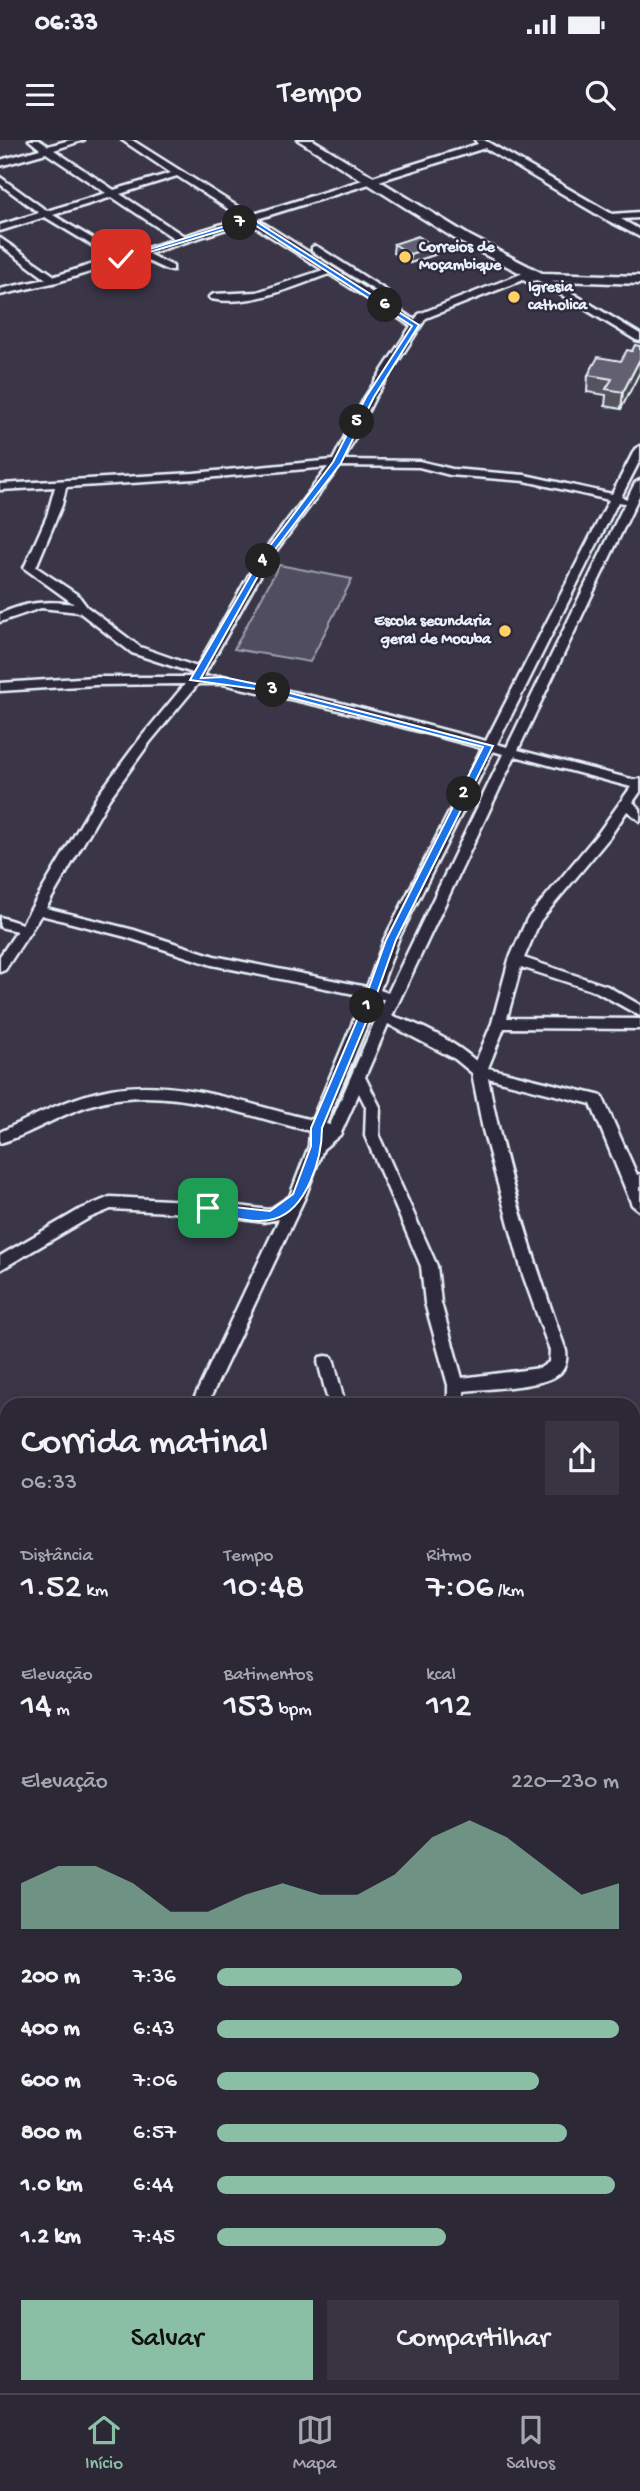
<!DOCTYPE html>
<html lang="pt">
<head>
<meta charset="utf-8">
<style>
	:root { --surface:#2c2836; --page:#383442; --text:#f1f3f6; --muted:#a6a6ad; --line:#484451; --accent:#8abfa5 }
	body { margin:0; font-family:"Gochi Hand",sans-serif; background:var(--page); color:var(--text); height:100vh; display:flex; flex-direction:column; font-size:26px; white-space:nowrap }
	* { box-sizing:border-box; margin:0 }
	p { font-size:23px; color:var(--muted) }
	.icon { flex:none; width:38px; height:38px; fill:none; stroke:currentColor; stroke-width:2; stroke-linecap:round; stroke-linejoin:round }
	.map { position:relative; flex:1; overflow:hidden }
	.details { position:absolute; left:0px; top:1258px; width:640px; height:996px; display:flex; flex-direction:column; background:var(--surface); border-radius:21px 21px 0 0; box-shadow:0 7px 28px #0002,0 0 0 2px var(--line) }
	.details>* { flex:none }
	.pin { position:absolute; display:grid; place-items:center; width:60px; height:60px; color:#fff; margin:-30px; border-radius:14px; box-shadow:0 4px 10px #0006 }
	.km { position:absolute; width:35px; height:35px; margin:-18px; border-radius:50%; background:#222; color:#fff; font-size:19px; line-height:35px; text-align:center }
	.round { display:grid; place-items:center; flex:none; width:74px; height:74px; border-radius:0px; background:var(--page) }
	.summary { display:flex; align-items:center; justify-content:space-between; height:119px; padding:0 21px }
	h1 { font-size:38px; font-weight:600; line-height:52px }
	.figures { display:grid; grid-template-columns:repeat(3,1fr); gap:10px; height:119px; padding:7px 21px }
	.figures div { display:grid; align-content:center }
	.figures b { font-size:35px; font-weight:600 }
	.figures small { font-size:19px; font-weight:400 }
	.figures p { font-size:19px }
	.chart { height:196px; padding:14px 21px }
	.chart p { display:flex; justify-content:space-between }
	.chart svg { width:100%; height:126px; margin-top:7px; fill:var(--accent); opacity:.7 }
	.action { display:flex; gap:14px; margin-top:auto; padding:14px 21px }
	.action a { flex:1; height:80px; border-radius:0px; background:var(--accent); color:#111; font-size:28px; font-weight:600; line-height:80px; text-align:center }
	.action a+a { background:var(--page); color:var(--text) }
	ul { padding:0 21px; list-style:none; font-size:23px }
	li { display:grid; grid-template-columns:112px 84px 1fr; align-items:center; height:52px }
	li i { height:18px; border-radius:9px; background:var(--accent) }
	.status { display:flex; justify-content:space-between; align-items:center; height:49px; padding:0 35px; background:var(--surface); direction:ltr }
	.status svg { height:19px; fill:currentColor }
	header { display:flex; justify-content:space-between; align-items:center; height:91px; padding:0 21px; background:var(--surface); font-size:32px; font-weight:600 }
	.tab-bar { display:flex; justify-content:space-around; align-items:center; height:98px; border-top:2px solid var(--line); background:var(--surface); font-size:19px; color:var(--muted) }
	.tab-bar a { display:grid; justify-items:center; gap:4px }
	.tab-bar .selected { color:var(--accent) }
	.map>svg:first-child { display:block }
	.green { fill:#504e5f; stroke:#9ca0ac; stroke-width:2 }
	.lines { fill:none; stroke-linecap:round; stroke-linejoin:round }
	.minor-casing { stroke:#e8f1f8; stroke-width:5 }
	.highway-casing { stroke:#e8f1f8; stroke-width:5 }
	.minor { fill:#2f2a3d; fill-rule:evenodd }
	.highway { fill:#2f2a3d; fill-rule:evenodd }
	.wall { fill:#555361; stroke:#e8f1f8; stroke-width:2 }
	.shaded-wall { fill:#45444f; stroke:#e8f1f8; stroke-width:2 }
	.building { fill:#636171; stroke:#e8f1f8; stroke-width:2 }
	.route { fill:#1a73e8; stroke:#fff; stroke-width:2 }
	.poi-dot { fill:#ffd166; stroke:#2f2a3d; stroke-width:2.5 }
	.labels { text-anchor:middle; dominant-baseline:central; stroke-width:5; stroke-linejoin:round; paint-order:stroke }
	.far-poi-label { font-size:16px; font-weight:bold; fill:#e8f1f8; stroke:#2f2a3d; text-anchor:start }
</style>
</head>
<body>
<div class="status"><b>06:33</b><svg viewBox="0 0 49 12"><path d="M0 12V9h3v3zM5 12V6h3v6zM10 12V3h3v9zM15 12V0h3v12zM26 1h20v11H26zM47 4h2v5h-2z"/></svg></div>
<header><svg class="icon" aria-label="menu" viewBox="0 0 24 24"><path d="M4 6h16M4 12h16M4 18h16"/></svg>Tempo<svg class="icon" aria-label="search" viewBox="0 0 24 24"><circle cx="10" cy="10" r="6"/><path d="M15 15l6 6"/></svg></header>
<div class="map">
<svg width="640" height="2253" viewBox="0 0 640 2253">
	<rect width="100%" height="100%" fill="#3a3648"/>
	<filter id="ink" filterUnits="userSpaceOnUse"><feTurbulence type="fractalNoise" baseFrequency=".0143" numOctaves="2"/><feDisplacementMap in="SourceGraphic" scale="14" xChannelSelector="R" yChannelSelector="G"/><feConvolveMatrix kernelMatrix="1 2 1 2 8 2 1 2 1" color-interpolation-filters="sRGB"/></filter>
	<g filter="url(#ink)">
		<path class="green" d="M279,425L352,439L310,522L234,509Z"/>
		<g class="lines">
			<g class="minor-casing">
				<path id="minor" d="M29,0H39L48,6L70,0H84L54,10L114,50L171,33L122,0H132L251,75L478,4L475,0H484L612,74L640,72V78L621,79L640,90V97L605,79L485,8L257,79L415,180L419,174L531,130L534,131L535,135H542L640,194V201L636,200L537,140L527,142L523,140L426,178L375,257L344,320L419,321L452,329L525,335L612,354L635,309L640,306V320L621,357L627,359L635,343L640,340V354L518,610L635,640L640,639V652L633,662L640,669V681L627,671L609,698L540,781L524,818L607,846L640,865V876L597,852L521,827L507,878L640,879V889L504,888L488,928L602,956L637,1035L640,1034V1071L632,1065L591,964L488,938C505,1031 534,1122 566,1211C567,1219 566,1226 561,1232C546,1248 486,1248 464,1251V1265H448V1245L425,1163L421,1126L365,996L366,967L359,953L340,995L323,1009L305,1057L207,1265H191L279,1079L263,1082L208,1074L111,1069L89,1078L0,1130V1116L79,1070L110,1057L208,1062L269,1070L290,1056L309,1006L310,991C240,974 165,943 94,964C61,973 32,994 0,1003V992C36,975 72,956 111,949C178,937 248,965 312,980L364,856L212,825L126,797L41,775L5,830L0,832V816L17,791L0,787V777L22,784L98,655L142,596L185,544L95,545L0,551V543L95,537H191L193,533L132,513L79,472L41,468L0,482V474C25,462 47,460 74,464L24,428L47,376L55,347L0,350V344L194,333L333,320L365,257L411,186L329,134C292,147 251,167 211,159L209,157L214,154L257,152L323,130L248,82L148,114L173,126V130H167L139,117L57,142L0,155V149L46,139L0,105V98L55,136L113,118L45,77L0,91V85L39,73L0,44V37L47,71L106,53L46,13L0,26V20L40,9ZM177,36L242,78L184,96L120,54ZM112,57L175,99L122,116L53,75ZM340,326L419,327L450,335L525,341L609,360L486,601L341,563L223,536L203,537L269,420ZM328,327L258,419L197,527L140,507L87,467L78,455L36,427L62,365L66,347L194,339ZM618,362L625,363L507,607L497,604ZM198,544H223L339,570L482,608L384,800L367,847L214,816L134,790L46,768L109,659L150,602ZM493,611L503,614L388,853L380,850L398,800ZM515,616L631,647L599,692L527,779L509,820L492,883L476,921C453,901 421,884 392,876ZM377,859H384L379,872H372ZM370,878L375,881L330,985L326,984ZM388,884L455,919L472,933L483,990L523,1135L550,1211L549,1222L540,1228L462,1238L441,1163L437,1126L379,996L380,967L365,937Z
					M315,106L318,107L387,151L379,153L312,111V107Z
					M326,1216L332,1217L334,1222L345,1265H329L318,1222L320,1217Z
					M0,1356L7,1358V1372L0,1370Z
					M634,1585L640,1587V1606L634,1604Z
					M0,1593H7V1609H0Z
					M7,1641V1666L0,1669V1644Z
					M0,2158L7,2159V2181L0,2180Z
					M634,2201L640,2203V2225L634,2223Z
					M477,2247H499L498,2253H476Z"/>
			</g>
			<g class="highway-casing">
				<path id="highway" d="M298,0H313L470,96L542,133L640,136V144L534,140L460,102Z"/>
			</g>
			<use href="#minor" class="minor"/>
			<use href="#highway" class="highway"/>
		</g>
		<path class="wall" d="M394,104L434,115L410,123L393,113Z
			M632,211L621,269L605,266L606,255L587,252L588,235L621,221Z"/>
		<path class="shaded-wall" d="M434,106V115L410,123V114Z
			M640,219V232L621,269L623,252Z"/>
		<path class="building" d="M418,96L434,106L410,114L394,104Z
			M635,205L640,206V219L623,252L606,249L612,239L588,235L598,217L621,221L627,210L632,211Z"/>
	</g>
	<path class="route" d="M251,78L419,185L374,257L341,323L267,420L201,538L223,537L256,544L493,606L396,800L370,873L322,988C322,1018 307,1070 274,1079C254,1085 228,1076 208,1072L203,1068L208,1064L270,1071L293,1054L311,1006V988L360,873L386,800L483,607L256,549L190,540L260,419L333,322L366,257L412,186L250,82L123,120L117,119Z"/>
	<g class="poi-dot">
		<circle cx="405" cy="117" r="7"/>
		<circle cx="514" cy="157" r="7"/>
		<circle cx="505" cy="491" r="7"/>
	</g>
	<g class="labels">
		<g class="far-poi-label">
			<text x="419" y="108">Correios de<tspan x="419" dy="18">Moçambique</tspan></text>
			<text x="528" y="148">Igresia<tspan x="528" dy="18">catholica</tspan></text>
			<text x="491" y="482" text-anchor="end">Escola secundaria<tspan x="491" dy="18">geral de Mocuba</tspan></text>
		</g>
	</g>
</svg>
<div class="pin" style="left:208px;top:1068px;background:#1e9e55"><svg class="icon" aria-label="arrive" viewBox="0 0 24 24"><path d="M6 21V4h12l-3 4 3 4H6"/></svg></div>
<div class="pin" style="left:121px;top:119px;background:#d93025"><svg class="icon" aria-label="check" viewBox="0 0 24 24"><path d="M5 12l5 5 9-10"/></svg></div>
<b class="km" style="left:367px;top:866px">1</b>
<b class="km" style="left:464px;top:654px">2</b>
<b class="km" style="left:273px;top:550px">3</b>
<b class="km" style="left:263px;top:421px">4</b>
<b class="km" style="left:357px;top:282px">5</b>
<b class="km" style="left:385px;top:165px">6</b>
<b class="km" style="left:240px;top:83px">7</b>
<section class="details">
<div class="summary"><div><h1>Corrida matinal</h1><p>06:33</p></div><a class="round"><svg class="icon" aria-label="share" viewBox="0 0 24 24"><path d="M12 15V3M7 8l5-5 5 5M5 13v7h14v-7"/></svg></a></div>
<div class="figures">
<div><p>Distância</p><b>1.52<small> km</small></b></div>
<div><p>Tempo</p><b>10:48</b></div>
<div><p>Ritmo</p><b>7:06<small> /km</small></b></div>
</div>
<div class="figures">
<div><p>Elevação</p><b>14<small> m</small></b></div>
<div><p>Batimentos</p><b>153<small> bpm</small></b></div>
<div><p>kcal</p><b>112</b></div>
</div>
<div class="chart"><p><span>Elevação</span>220–230 m</p>
<svg viewBox="0 0 160 44" preserveAspectRatio="none"><path d="M0 44V28L10 22L20 22L30 28L40 38L50 38L60 32L70 28L80 32L90 32L100 25L110 12L120 6L130 12L140 22L150 32L160 28V44z"/></svg>
</div>
<ul>
<li><b>200 m</b>7:36<i style="width:61%"></i></li>
<li><b>400 m</b>6:43<i style="width:100%"></i></li>
<li><b>600 m</b>7:06<i style="width:80%"></i></li>
<li><b>800 m</b>6:57<i style="width:87%"></i></li>
<li><b>1.0 km</b>6:44<i style="width:99%"></i></li>
<li><b>1.2 km</b>7:45<i style="width:57%"></i></li>
</ul>
<div class="action"><a>Salvar</a><a>Compartilhar</a></div>
</section>
</div>
<nav class="tab-bar">
<a class="selected"><svg class="icon" aria-label="home" viewBox="0 0 24 24"><path d="M3 11l9-7 9 7M6 9v11h12V9"/></svg>Início</a>
<a><svg class="icon" aria-label="map" viewBox="0 0 24 24"><path d="M3 6l6-2 6 2 6-2v14l-6 2-6-2-6 2zM9 4v14M15 6v14"/></svg>Mapa</a>
<a><svg class="icon" aria-label="saved" viewBox="0 0 24 24"><path d="M7 4h10v16l-5-4-5 4z"/></svg>Salvos</a>
</nav>
</body>
</html>
